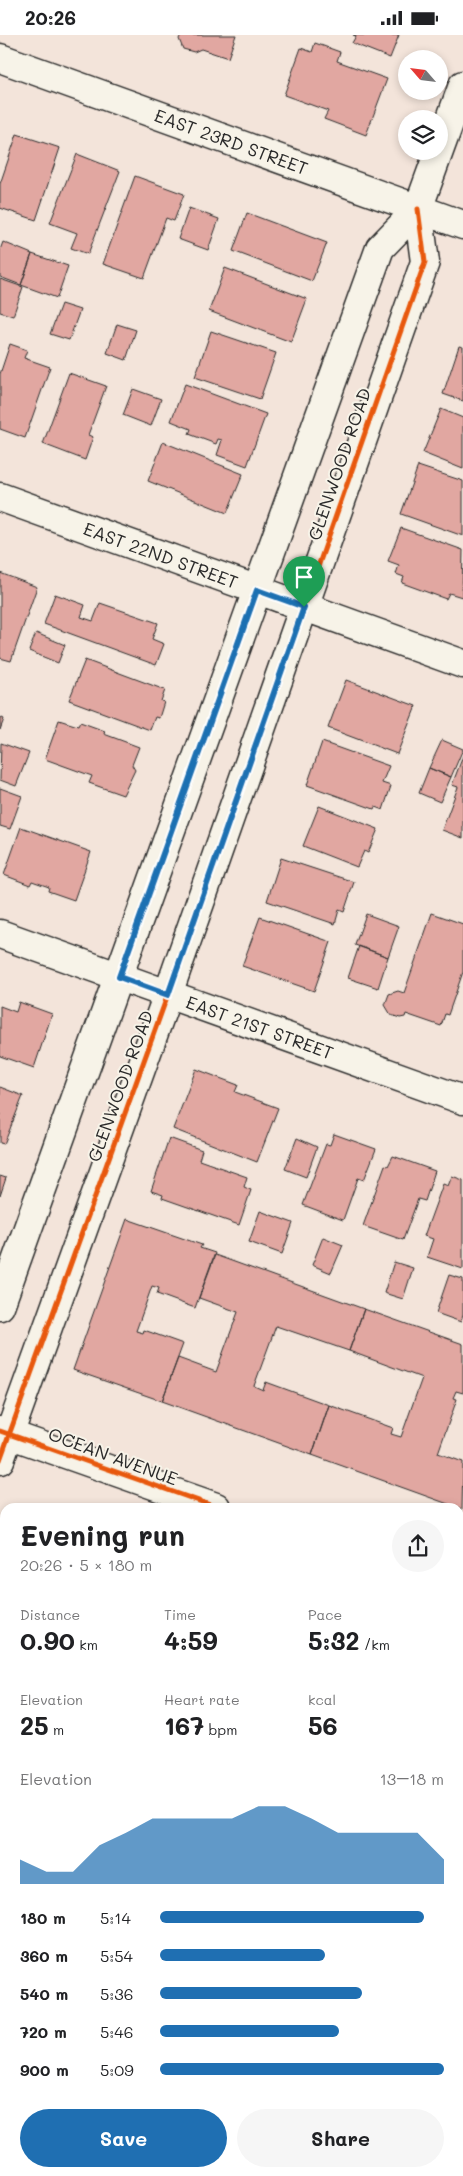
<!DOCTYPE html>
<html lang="en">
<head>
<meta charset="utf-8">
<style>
	:root { --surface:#fff; --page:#f6f6f6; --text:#202124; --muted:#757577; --accent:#1f6fb2 }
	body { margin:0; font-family:Mali,sans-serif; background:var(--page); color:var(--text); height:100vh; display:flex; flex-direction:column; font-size:19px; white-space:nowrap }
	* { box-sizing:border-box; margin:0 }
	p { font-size:16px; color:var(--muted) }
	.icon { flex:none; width:28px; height:28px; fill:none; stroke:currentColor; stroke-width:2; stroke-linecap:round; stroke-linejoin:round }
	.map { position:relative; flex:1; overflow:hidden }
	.side { position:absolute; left:0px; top:1468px; width:464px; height:674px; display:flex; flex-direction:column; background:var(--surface); border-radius:15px 15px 0 0; box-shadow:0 2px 8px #0003 }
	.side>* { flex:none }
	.needle { width:32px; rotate:298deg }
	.buttons { position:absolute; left:398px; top:15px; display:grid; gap:10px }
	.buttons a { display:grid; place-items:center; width:50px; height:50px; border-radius:50%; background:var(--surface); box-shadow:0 2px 8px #0003; font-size:25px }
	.pin { position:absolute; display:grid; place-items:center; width:42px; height:42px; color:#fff; margin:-51px -21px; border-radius:50% 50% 50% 0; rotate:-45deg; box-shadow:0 0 5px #0007 }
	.pin .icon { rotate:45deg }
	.round { display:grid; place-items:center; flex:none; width:52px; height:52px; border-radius:26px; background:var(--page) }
	.summary { display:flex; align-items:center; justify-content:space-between; height:85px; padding:0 20px }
	h1 { font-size:28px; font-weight:800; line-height:38px }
	.figures { display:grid; grid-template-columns:repeat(3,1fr); gap:8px; height:85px; padding:5px 20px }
	.figures div { display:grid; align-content:center }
	.figures b { font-size:25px; font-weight:800 }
	.figures small { font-size:14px; font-weight:400 }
	.figures p { font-size:14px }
	.chart { height:140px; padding:10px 20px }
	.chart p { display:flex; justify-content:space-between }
	.chart svg { width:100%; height:90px; margin-top:5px; fill:var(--accent); opacity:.7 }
	.button { display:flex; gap:10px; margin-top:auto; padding:10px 20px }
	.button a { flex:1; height:58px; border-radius:30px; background:var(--accent); color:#fff; font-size:20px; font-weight:800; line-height:58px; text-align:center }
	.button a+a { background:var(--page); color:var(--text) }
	ul { padding:0 20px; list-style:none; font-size:16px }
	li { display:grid; grid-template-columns:80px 60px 1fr; align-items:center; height:38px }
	li i { height:12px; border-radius:6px; background:var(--accent) }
	.status { display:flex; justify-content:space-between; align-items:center; height:35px; padding:0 25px; background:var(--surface); direction:ltr }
	.status svg { height:14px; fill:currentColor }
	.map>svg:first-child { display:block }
	.building { fill:#e1a7a1; stroke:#2b2b2b }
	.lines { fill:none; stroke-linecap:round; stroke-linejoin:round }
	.minor-casing { stroke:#2b2b2b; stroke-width:31 }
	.secondary-casing { stroke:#2b2b2b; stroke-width:31 }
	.minor { stroke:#f7f3e8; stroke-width:28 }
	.secondary { stroke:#f7f3e8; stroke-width:28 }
	.cycleway-casing { stroke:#f7f3e8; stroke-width:8 }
	.cycleway { stroke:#e8590c; stroke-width:5 }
	.route-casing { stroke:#fff; stroke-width:10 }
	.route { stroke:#1f6fb2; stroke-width:6 }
	.labels { text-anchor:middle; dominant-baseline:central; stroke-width:4; stroke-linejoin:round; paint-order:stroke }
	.street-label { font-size:18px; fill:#2b2b2b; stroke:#f7f3e8 }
</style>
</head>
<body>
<div class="status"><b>20:26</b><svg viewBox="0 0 49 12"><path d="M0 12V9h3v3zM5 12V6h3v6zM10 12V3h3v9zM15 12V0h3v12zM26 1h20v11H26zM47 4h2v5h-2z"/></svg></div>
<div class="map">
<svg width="463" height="2141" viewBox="0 0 463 2141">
	<rect width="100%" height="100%" fill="#f3e4da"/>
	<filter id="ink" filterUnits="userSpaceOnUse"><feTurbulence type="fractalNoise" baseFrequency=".02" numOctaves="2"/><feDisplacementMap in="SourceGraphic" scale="10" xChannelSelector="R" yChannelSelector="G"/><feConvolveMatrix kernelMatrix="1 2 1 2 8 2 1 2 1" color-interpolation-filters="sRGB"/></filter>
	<g filter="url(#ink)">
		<path class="building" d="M181,0H236L228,23L201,14L194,17L183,14L179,4Z
			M353,0H399L390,23L352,8L356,1Z
			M315,8L340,17L337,26L387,44L366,100L324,84L328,76L284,60L301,13L312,17Z
			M17,99L60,113L36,185L0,173V149Z
			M77,119L120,136L88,219L71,213L77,198L50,188Z
			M135,141L184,159L174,186L166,183L144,243L103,229Z
			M189,173L219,184L208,215L178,204Z
			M247,178L327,208L312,246L233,216Z
			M3,207L32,219L21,250L0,242V215Z
			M32,219L68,231L57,263L21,250Z
			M225,233L307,264L291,307L209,276Z
			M0,244L23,252L13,281L0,277Z
			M61,269L80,275L69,305L50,299Z
			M117,289L136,295L126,325L107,318Z
			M211,296L276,318L260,364L195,342Z
			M10,309L27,315L24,323L50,332L25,403L0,394V339Z
			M459,311L463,312V366L443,359Z
			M69,338L106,351L88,400L93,402L85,425L43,409Z
			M185,349L266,379L247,431L217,420L222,405L218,404L216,409L189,399L191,394L171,386Z
			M133,354L161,364L151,391L123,380Z
			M441,374L463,383V434L423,418Z
			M163,407L243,439L227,478L148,446Z
			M418,431L463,446V501L401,479Z
			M401,493L463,515L462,562L449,558L446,564L402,548L404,542L396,539L399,530L388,526Z
			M0,538L37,552L11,626L0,623Z
			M55,559L85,570L81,582L93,586L100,568L158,588L152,604L164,609L156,630L44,589Z
			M36,598L65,610L58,628L29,616Z
			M85,625L165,655L161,666L164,667L159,683L155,682L150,695L69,665Z
			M346,645L416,671L397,719L328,693Z
			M0,682L4,684L0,695Z
			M59,685L78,691L80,687L105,696L104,699L139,712L132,730L135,735L123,760L89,748L92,741L45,724Z
			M442,705L463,714L451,742L429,733Z
			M322,707L389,731L382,748L391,751L383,775L375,772L374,774L307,750Z
			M1,708L29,718L16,751L0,745Z
			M463,721V803L442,795L458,752L452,750Z
			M429,733L451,742L440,767L419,758Z
			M0,753L22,761L10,794L0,791Z
			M319,771L378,794L368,818L364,816L357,832L303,811Z
			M21,792L91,817L74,865L48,856L49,852L32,846L30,850L4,840Z
			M281,823L354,847L344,877L339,875L335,889L267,866Z
			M432,878L463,889V937L448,980L445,979L441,991L406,979L405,982L400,983L391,980L385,970L389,959L398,956L404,958Z
			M366,879L399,891L388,922L355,910Z
			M260,882L331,907L314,956L242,931Z
			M359,911L388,922L378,953L348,943Z
			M19,967L52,979L34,1033L0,1021V971L16,977Z
			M196,1034L238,1050L235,1057L278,1073L257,1127L173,1094Z
			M0,1052L23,1061L4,1109L0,1108Z
			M334,1099L376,1114L364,1145L358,1143L343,1185L303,1170L326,1109L330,1110Z
			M169,1103L202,1115L199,1125L247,1142L244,1152L251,1155L239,1190L162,1163L163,1160L151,1156Z
			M297,1103L317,1112L306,1142L285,1134Z
			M393,1121L435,1136L425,1166L418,1164L403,1205L363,1191L385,1130L388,1131Z
			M0,1141L6,1143L0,1161Z
			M452,1141L463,1145V1234L427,1222L433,1204L424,1201L443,1149L448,1151Z
			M260,1176L293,1188L282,1219L249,1207Z
			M127,1184L202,1210L200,1213L215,1218L195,1273L157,1259L159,1253L152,1251L136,1296L143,1298L144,1295L183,1309L162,1366L73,1335Z
			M323,1202L343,1210L331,1238L312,1230Z
			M215,1220L364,1274L349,1316L276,1291L254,1351L263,1355L266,1347L329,1370L312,1420L162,1366L178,1323L216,1337L238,1277L199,1263Z
			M394,1227L413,1233L403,1264L384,1258Z
			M449,1240L463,1244V1280L461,1287L436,1278Z
			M364,1274L463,1309V1358L456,1356L453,1363L457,1364L438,1418L463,1427L462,1474L312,1420L329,1370L393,1393L391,1399L401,1402L422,1343L349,1316Z
			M5,1526V1630L0,1628V1540Z
			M4,1653H5V1707L0,1705V1662Z
			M459,1692L463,1694V1861L459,1860Z
			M0,1740L5,1742V1790L0,1788Z
			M0,1818L5,1819V1873L0,1871Z
			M459,1861L463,1863V1900L459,1899Z
			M463,1963V2038L459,2036V1975Z
			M0,2048L5,2050V2136H20L19,2141H0Z
			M66,2136H126L124,2141H65Z
			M177,2136H210L223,2141H175Z"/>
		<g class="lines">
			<g class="minor-casing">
				<g id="minor">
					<path id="s1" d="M0,23L463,190"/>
					<path id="s2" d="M0,462L463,629"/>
					<path id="s3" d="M0,899L463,1065"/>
					<path d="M0,1271L380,213L418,174L463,50"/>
					<path d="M0,1425L168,959L425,227L418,174"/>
					<path d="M0,1957L5,1959"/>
					<path d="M459,2122L463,2123"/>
				</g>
			</g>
			<g class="secondary-casing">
				<path id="secondary" d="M0,1396L216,1472
					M459,1559L463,1561"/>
			</g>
			<use href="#minor" class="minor"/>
			<use href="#secondary" class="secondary"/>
			<g class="cycleway-casing">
				<path id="cycleway" d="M0,1396L216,1472
					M0,1425L168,959L425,227L418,174"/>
			</g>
			<use href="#cycleway" class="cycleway"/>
		</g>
	</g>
	<g class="lines" filter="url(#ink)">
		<g class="route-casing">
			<path id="route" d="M257,555L304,572L168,960L119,942Z"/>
		</g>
		<use href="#route" class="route"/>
	</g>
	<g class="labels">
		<g class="street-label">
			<text stroke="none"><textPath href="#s1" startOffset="246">EAST 23RD STREET</textPath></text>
			<text transform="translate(339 429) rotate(-71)">GLENWOOD ROAD</text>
			<text stroke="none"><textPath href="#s2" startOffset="171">EAST 22ND STREET</textPath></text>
			<text stroke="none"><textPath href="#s3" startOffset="276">EAST 21ST STREET</textPath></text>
			<text transform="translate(120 1051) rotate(-70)">GLENWOOD ROAD</text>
			<text transform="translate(113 1421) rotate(20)">OCEAN AVENUE</text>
		</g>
	</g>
</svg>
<div class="buttons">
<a><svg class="needle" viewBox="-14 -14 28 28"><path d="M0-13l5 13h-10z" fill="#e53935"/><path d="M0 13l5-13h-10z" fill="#757577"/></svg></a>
<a><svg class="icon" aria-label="layers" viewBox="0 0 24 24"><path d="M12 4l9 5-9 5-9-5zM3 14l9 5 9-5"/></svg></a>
</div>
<div class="pin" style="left:304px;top:572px;background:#1e9e55"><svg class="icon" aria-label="arrive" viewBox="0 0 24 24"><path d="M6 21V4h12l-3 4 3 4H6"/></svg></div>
<section class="side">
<div class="summary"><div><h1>Evening run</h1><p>20:26 · 5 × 180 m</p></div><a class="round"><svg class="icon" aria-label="share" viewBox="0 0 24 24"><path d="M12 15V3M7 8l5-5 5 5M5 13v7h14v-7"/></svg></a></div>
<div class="figures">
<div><p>Distance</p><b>0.90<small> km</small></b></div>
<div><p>Time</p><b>4:59</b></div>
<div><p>Pace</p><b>5:32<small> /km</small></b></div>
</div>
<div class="figures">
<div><p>Elevation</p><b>25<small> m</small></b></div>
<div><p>Heart rate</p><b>167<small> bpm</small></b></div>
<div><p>kcal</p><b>56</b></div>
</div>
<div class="chart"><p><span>Elevation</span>13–18 m</p>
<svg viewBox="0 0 160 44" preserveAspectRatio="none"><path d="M0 44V32L10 38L20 38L30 25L40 19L50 12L60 12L70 12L80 12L90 6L100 6L110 12L120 19L130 19L140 19L150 19L160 32V44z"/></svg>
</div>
<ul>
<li><b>180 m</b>5:14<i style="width:93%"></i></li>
<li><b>360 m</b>5:54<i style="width:58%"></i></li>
<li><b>540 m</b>5:36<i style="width:71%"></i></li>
<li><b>720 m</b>5:46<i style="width:63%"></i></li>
<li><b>900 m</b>5:09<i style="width:100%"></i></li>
</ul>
<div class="button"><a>Save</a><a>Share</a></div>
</section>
</div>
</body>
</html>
